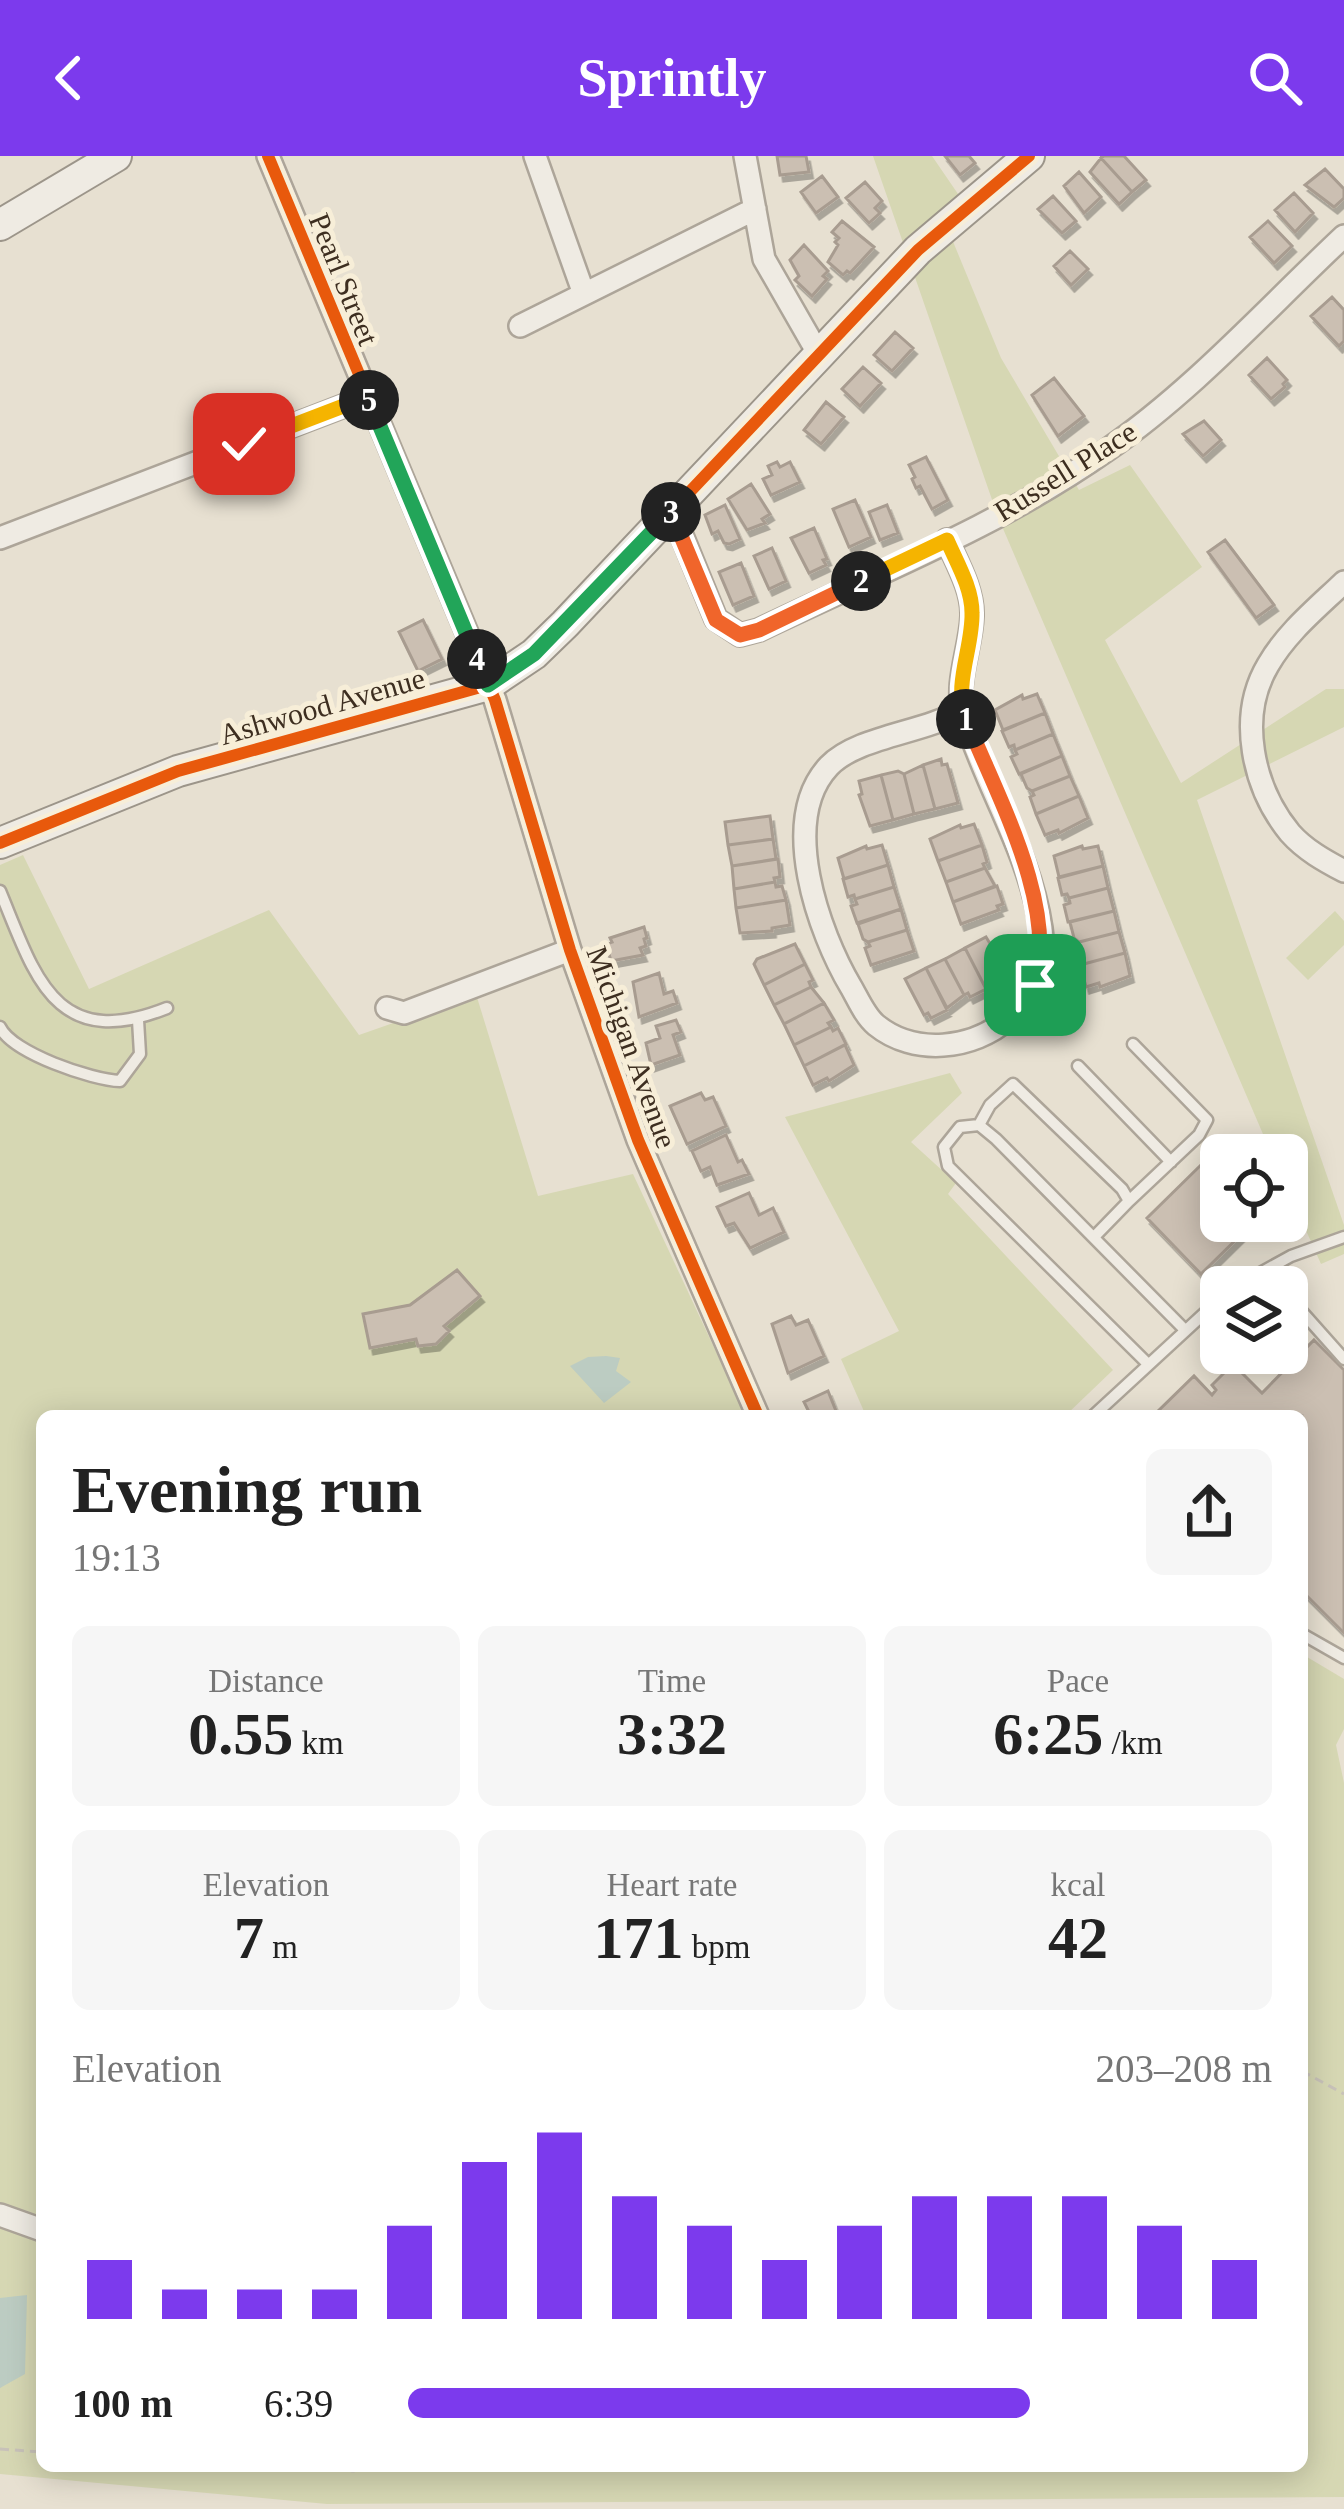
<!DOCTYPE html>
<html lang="en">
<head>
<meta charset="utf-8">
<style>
	:root { --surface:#fff; --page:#f6f6f6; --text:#222; --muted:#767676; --accent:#7c3aed }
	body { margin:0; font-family:Georgia,serif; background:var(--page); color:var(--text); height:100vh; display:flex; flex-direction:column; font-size:45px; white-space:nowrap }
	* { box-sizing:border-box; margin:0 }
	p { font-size:39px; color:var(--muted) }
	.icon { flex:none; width:66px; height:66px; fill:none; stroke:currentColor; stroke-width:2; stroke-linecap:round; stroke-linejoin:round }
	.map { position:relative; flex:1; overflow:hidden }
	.drawer { position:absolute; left:36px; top:1254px; width:1272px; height:1062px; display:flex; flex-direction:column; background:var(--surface); border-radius:18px; box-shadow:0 6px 30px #0003 }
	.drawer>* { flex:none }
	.buttons { position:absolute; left:1200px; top:978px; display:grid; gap:24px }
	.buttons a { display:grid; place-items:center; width:108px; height:108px; border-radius:18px; background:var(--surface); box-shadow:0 6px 30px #0003; font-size:60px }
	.pin { position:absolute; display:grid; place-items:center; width:102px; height:102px; color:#fff; margin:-51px; border-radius:24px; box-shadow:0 6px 18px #0006 }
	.km { position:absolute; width:60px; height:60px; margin:-30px; border-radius:50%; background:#222; color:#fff; font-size:33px; line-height:60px; text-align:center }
	.round { display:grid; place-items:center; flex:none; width:126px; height:126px; border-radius:18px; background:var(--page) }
	.head { display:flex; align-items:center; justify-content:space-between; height:204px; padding:0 36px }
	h1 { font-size:66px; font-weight:600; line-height:90px }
	.metrics { display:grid; grid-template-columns:repeat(3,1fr); gap:18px; height:204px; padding:12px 36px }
	.metrics div { display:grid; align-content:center; border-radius:18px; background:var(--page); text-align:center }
	.metrics b { font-size:60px; font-weight:600 }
	.metrics small { font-size:33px; font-weight:400 }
	.metrics p { font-size:33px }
	.chart { height:336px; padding:24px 36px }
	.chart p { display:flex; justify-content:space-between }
	.chart svg { width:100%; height:216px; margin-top:12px; stroke:var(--accent); stroke-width:6 }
	ul { padding:0 36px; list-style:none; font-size:39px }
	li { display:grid; grid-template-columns:192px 144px 1fr; align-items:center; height:90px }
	li i { height:30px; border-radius:15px; background:var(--accent) }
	header { display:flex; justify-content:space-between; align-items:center; height:156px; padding:0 36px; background:var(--accent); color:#fff; font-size:54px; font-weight:600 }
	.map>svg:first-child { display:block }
	.green { fill:#d6d7b3 }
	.water { fill:#bcccc2 }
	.building { fill:#cbbfb2; stroke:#a89c90; stroke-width:3; filter:url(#shadow) }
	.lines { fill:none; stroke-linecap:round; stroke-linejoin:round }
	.lane-casing { stroke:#ada599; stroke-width:15 }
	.street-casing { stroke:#ada599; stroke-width:26 }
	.secondary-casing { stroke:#9c958a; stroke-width:34 }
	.path { stroke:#c8c2b9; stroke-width:3; stroke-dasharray:9 6; stroke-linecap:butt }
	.lane { stroke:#efebe3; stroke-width:10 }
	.street { stroke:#efebe3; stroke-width:21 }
	.secondary { stroke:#efebe3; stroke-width:30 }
	.cycleway-casing { stroke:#f7eed8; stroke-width:20 }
	.cycleway { stroke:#e8590c; stroke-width:12 }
	.split-1-casing { stroke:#fff; stroke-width:24 }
	.split-2-casing { stroke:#fff; stroke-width:24 }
	.split-3-casing { stroke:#fff; stroke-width:24 }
	.split-4-casing { stroke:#fff; stroke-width:24 }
	.split-5-casing { stroke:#fff; stroke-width:24 }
	.split-6-casing { stroke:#fff; stroke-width:24 }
	.split-1 { stroke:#f0652b; stroke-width:15 }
	.split-2 { stroke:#f5b400; stroke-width:15 }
	.split-3 { stroke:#f0652b; stroke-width:15 }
	.split-4 { stroke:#22a559; stroke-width:15 }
	.split-5 { stroke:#22a559; stroke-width:15 }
	.split-6 { stroke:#f5b400; stroke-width:15 }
	.labels { text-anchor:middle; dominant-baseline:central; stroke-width:10; stroke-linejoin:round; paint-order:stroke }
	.street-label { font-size:30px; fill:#3d2e20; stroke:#f7eed8 }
</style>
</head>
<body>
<header><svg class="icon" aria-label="back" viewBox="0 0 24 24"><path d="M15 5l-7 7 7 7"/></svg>Sprintly<svg class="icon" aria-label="search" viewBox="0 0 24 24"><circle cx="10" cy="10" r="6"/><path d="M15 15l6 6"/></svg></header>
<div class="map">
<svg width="1344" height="2353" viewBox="0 0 1344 2353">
	<defs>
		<filter id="shadow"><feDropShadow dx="3.5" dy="6" stdDeviation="0" flood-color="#0004"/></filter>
	</defs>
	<rect width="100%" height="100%" fill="#e7e0d1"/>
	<path class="green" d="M873,0H932L969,54L947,71L1001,202L1079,334L1130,309L1202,411L1105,484L1181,627L1326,533H1344V571L1197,644L1344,1069V1098L1321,1108L1287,1032V999H1272L998,361Z
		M23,699L89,833L269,754L359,879L476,838L538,1040L633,1018L746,1260H42V2310H1302V1498L1344,1523V1573L1336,1589L1344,1627V2341L327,2348L0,2318V709Z
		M1335,755L1344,765V789L1308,824L1286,802Z
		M950,917L962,937L911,986L956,1027L948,1038L1113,1214L1065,1260H866L841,1203L899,1175L785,961Z"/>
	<path class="water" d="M606,1200L620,1202L616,1215L631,1226L604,1247L570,1210L588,1201Z
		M27,2139L25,2218L0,2232V2142Z"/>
	<path class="building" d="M777,0H806L809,16L780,19Z
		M945,0H969L975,7L960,19Z
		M1104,0H1124L1146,24L1132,36L1101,2Z
		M1101,2L1132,36L1119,48L1090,16Z
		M1325,13L1344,33V42L1334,51L1305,29Z
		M1079,16L1101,41L1084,57L1064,30Z
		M822,20L838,41L816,57L801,36Z
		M865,26L882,45L875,52L880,57L869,67L846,42Z
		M1294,37L1313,57L1295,76L1275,54Z
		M1053,40L1076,65L1062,77L1038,53Z
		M842,65L874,91L850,117L847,115L843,119L828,106L838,89L835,86L839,82L832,76Z
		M1268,65L1292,90L1274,107L1250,81Z
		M804,89L828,115L823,120L827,123L812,140L795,124L799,120L790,104Z
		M1070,95L1088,113L1071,129L1054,110Z
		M1332,141L1344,154V185L1339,190L1311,160Z
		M895,176L913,192L892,215L874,199Z
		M1267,202L1287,224L1283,228L1285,231L1271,243L1249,219Z
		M863,211L881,227L860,250L842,233Z
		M1054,222L1084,260L1058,280L1032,239Z
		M826,246L844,261L821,288L804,274Z
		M1204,265L1221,284L1203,300L1183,278Z
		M926,301L948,344L932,353L920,330L916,332L912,323L915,321L909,309Z
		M777,306L780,311L790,306L800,326L771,339L763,323L772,319L768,310Z
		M751,328L770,358L762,363L765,367L747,374L728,343Z
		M855,344L871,381L849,391L833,353Z
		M725,349L740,383L729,388L724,387L718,375L712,378L705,359Z
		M887,349L898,377L880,384L869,356Z
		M814,372L827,403L823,404L826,409L809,417L791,382Z
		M1225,384L1274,449L1256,462L1208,396Z
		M772,392L786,425L769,433L754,400Z
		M741,407L754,440L733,449L719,416Z
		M423,464L442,503L418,515L399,476Z
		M1037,538L1045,557L1003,574L995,554L1022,539L1023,543Z
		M1045,557L1053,578L1015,594L1014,589L1009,591L1002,575Z
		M1053,578L1062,600L1019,618L1011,601L1017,598L1015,594Z
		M1062,600L1070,620L1032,635L1027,632L1021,618Z
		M941,603L942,609L947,608L958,647L935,653L923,609Z
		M923,609L935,653L914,658L904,618Z
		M898,615L904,618L914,658L893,664L881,619Z
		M881,619L893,664L870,670L859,639L862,638L859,625Z
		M1070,620L1079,640L1036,658L1030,641L1034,639L1032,635Z
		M1079,640L1088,662L1059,677L1058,674L1045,679L1036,658Z
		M770,660L773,683L728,689L725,666Z
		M974,668L982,689L938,705L930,683L960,669L961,672Z
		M773,683L776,703L732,710L728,689Z
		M882,689L888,709L844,723L838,702L866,690L867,693Z
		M982,689L987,706L983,708L985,712L946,726L938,705Z
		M1082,690L1083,693L1098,690L1103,710L1059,721L1054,700Z
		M778,703L780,721L774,722L775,726L734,733L732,710Z
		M888,709L894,731L855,743L854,739L848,741L843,723Z
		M1103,710L1108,732L1069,742L1067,738L1062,739L1058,722Z
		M985,712L995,730L953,746L946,726Z
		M775,726L776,731L782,730L786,744L736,752L734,733Z
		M997,730L1003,748L997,750L999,754L961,768L953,746Z
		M894,731L901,753L857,767L851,750L857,748L855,743Z
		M1108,732L1114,755L1068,766L1064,749L1070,747L1069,742Z
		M786,744L790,769L772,772V775L740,777L736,752Z
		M901,753L907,774L868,786L863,783L858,768Z
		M1114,755L1119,776L1079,786L1074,782L1070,766Z
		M644,771L647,782L644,783L646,790L640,792L643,799L611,805L606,788L612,786L610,782Z
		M907,774L914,795L871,809L865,792L870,790L868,786Z
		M1119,776L1125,797L1080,809L1076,791L1080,790L1079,786Z
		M986,781L1003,809L1000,811L1006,823L986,833L965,792Z
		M795,788L805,808L764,829L754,808L757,803Z
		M965,792L986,833L970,841L968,837L964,839L945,803Z
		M1125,797L1130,820L1100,831L1099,827L1086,831L1080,809Z
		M945,803L964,839L947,852L926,812Z
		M805,808L813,824L809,826L811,831L774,849L764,829Z
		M926,812L947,854L931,862L928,857L924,859L905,823Z
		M659,817L664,838L673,835L677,847L639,861L633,826Z
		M811,831L824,847L784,868L774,849Z
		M824,847L834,864L828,867L831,871L794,889L784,868Z
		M676,864L681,876L673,879L680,899L651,909L646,887L660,882L656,870Z
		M831,871L833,875L838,872L846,888L804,910L794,889Z
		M845,889L854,909L829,925L827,922L813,929L804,910Z
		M701,937L705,944L713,941L726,970L687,988L670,950Z
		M726,979L738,1006L742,1004L749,1018L717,1029L710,1011L701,1015L692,995Z
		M1206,1004L1221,1019V1065H1255L1201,1118L1147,1062Z
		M749,1037L759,1059L773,1052L784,1076L750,1092L734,1067L726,1070L717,1051Z
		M457,1114L480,1140L444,1170L449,1175L436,1188L418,1190L416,1183L370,1192L363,1158L410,1149Z
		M791,1160L796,1169L808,1164L824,1200L788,1217L772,1168Z
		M1314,1184L1344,1214V1477L1302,1435V1260H1153L1194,1220L1212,1239L1216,1234L1212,1229L1233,1208L1262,1237Z
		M828,1235L838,1260H811L804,1246Z"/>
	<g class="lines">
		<g class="lane-casing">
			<path id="lane" d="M0,735C35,819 54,897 167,852
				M0,871C12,897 92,924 120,925L140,898L138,864
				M1078,910L1171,1006
				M979,969L990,949L1013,928L1122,1033L1129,1045L1094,1081
				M1129,1045L1199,979L1207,964L1133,888
				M1235,1131L1291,1100L1344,1081
				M1287,1133L1296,1149L1344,1203
				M1148,1208L948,1010L944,991L960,971L979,969L996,983L1184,1173
				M1093,1260L1221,1142
				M1302,1478L1344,1502"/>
		</g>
		<g class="street-casing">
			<path id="street" d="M268,0L495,544L570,794L638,984L758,1260
				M535,0L584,138
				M745,0L764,103L818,197
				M520,170L755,53
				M672,355L716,463L740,479L759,474C876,418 1001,369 1107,294C1194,234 1267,152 1344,80
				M0,382L367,241
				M947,384C957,407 973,434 972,460C971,492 954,528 964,559C986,631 1030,697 1041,772C1046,807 1035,838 1009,862C973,894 914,900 876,869C865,860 858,843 851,831C819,777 778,664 829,610C858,580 925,577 962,554
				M1344,426C1317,452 1287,476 1268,509C1237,561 1253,632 1290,677C1305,694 1325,705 1344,715
				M387,852L404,857L570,794
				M0,2059L42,2074"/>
		</g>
		<g class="secondary-casing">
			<path id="secondary" d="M0,69L116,0
				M0,687L178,615L488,529L534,498L565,468L918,94L1029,0"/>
		</g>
		<path class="path" d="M1302,1915L1344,1938
			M0,2293L42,2296
			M276,2310L353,2315L372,2310"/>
		<use href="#lane" class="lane"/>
		<use href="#street" class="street"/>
		<use href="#secondary" class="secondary"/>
		<g class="cycleway-casing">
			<path id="cycleway" d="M268,0L495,544L570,794L638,984L758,1260
				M0,687L178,615L488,529L534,498L565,468L918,94L1029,0"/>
		</g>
		<use href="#cycleway" class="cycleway"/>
	</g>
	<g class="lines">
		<g class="split-1-casing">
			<path id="split-1" d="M966,563C996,638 1058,749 1035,829"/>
		</g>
		<g class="split-2-casing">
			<path id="split-2" d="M861,425L947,384C957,407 972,432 972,457C973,491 953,529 966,563"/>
		</g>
		<g class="split-3-casing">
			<path id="split-3" d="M671,356L716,464L740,479L759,474L861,425"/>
		</g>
		<g class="split-4-casing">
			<path id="split-4" d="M477,503L488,529L534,498L671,356"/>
		</g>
		<g class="split-5-casing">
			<path id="split-5" d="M369,244L477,503"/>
		</g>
		<g class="split-6-casing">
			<path id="split-6" d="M244,288L367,241L369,244"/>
		</g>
		<use href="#split-1" class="split-1"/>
		<use href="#split-2" class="split-2"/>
		<use href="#split-3" class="split-3"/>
		<use href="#split-4" class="split-4"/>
		<use href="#split-5" class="split-5"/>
		<use href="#split-6" class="split-6"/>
	</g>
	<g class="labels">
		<g class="street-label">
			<text transform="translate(344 123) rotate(68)">Pearl Street</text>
			<text transform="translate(1065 315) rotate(-32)">Russell Place</text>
			<text transform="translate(322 550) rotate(-16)">Ashwood Avenue</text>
			<text transform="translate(632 891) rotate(70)">Michigan Avenue</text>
		</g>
	</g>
</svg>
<div class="buttons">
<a><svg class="icon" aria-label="locate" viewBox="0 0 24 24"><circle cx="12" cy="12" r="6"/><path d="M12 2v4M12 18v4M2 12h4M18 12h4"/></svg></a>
<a><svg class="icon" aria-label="layers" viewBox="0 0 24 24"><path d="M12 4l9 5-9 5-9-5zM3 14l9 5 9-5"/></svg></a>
</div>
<div class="pin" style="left:1035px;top:829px;background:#1e9e55"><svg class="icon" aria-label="arrive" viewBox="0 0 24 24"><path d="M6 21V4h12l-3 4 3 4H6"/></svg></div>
<div class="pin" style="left:244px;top:288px;background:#d93025"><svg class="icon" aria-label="check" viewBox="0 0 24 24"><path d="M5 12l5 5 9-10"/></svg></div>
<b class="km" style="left:966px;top:563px">1</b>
<b class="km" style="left:861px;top:425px">2</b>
<b class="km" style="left:671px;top:356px">3</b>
<b class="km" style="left:477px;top:503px">4</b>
<b class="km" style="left:369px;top:244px">5</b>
<section class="drawer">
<div class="head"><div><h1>Evening run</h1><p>19:13</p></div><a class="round"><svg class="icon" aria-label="share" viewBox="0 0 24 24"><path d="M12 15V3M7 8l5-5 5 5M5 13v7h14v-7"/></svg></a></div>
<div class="metrics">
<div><p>Distance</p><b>0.55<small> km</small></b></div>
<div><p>Time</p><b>3:32</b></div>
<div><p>Pace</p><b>6:25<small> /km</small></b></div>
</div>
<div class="metrics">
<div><p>Elevation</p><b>7<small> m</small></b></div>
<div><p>Heart rate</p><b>171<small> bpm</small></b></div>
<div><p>kcal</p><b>42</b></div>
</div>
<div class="chart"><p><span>Elevation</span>203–208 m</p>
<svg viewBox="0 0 160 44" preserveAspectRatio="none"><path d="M5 44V32M15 44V38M25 44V38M35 44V38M45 44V25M55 44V12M65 44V6M75 44V19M85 44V25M95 44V32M105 44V25M115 44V19M125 44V19M135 44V19M145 44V25M155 44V32"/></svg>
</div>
<ul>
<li><b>100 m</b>6:39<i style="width:72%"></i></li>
</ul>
</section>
</div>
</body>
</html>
